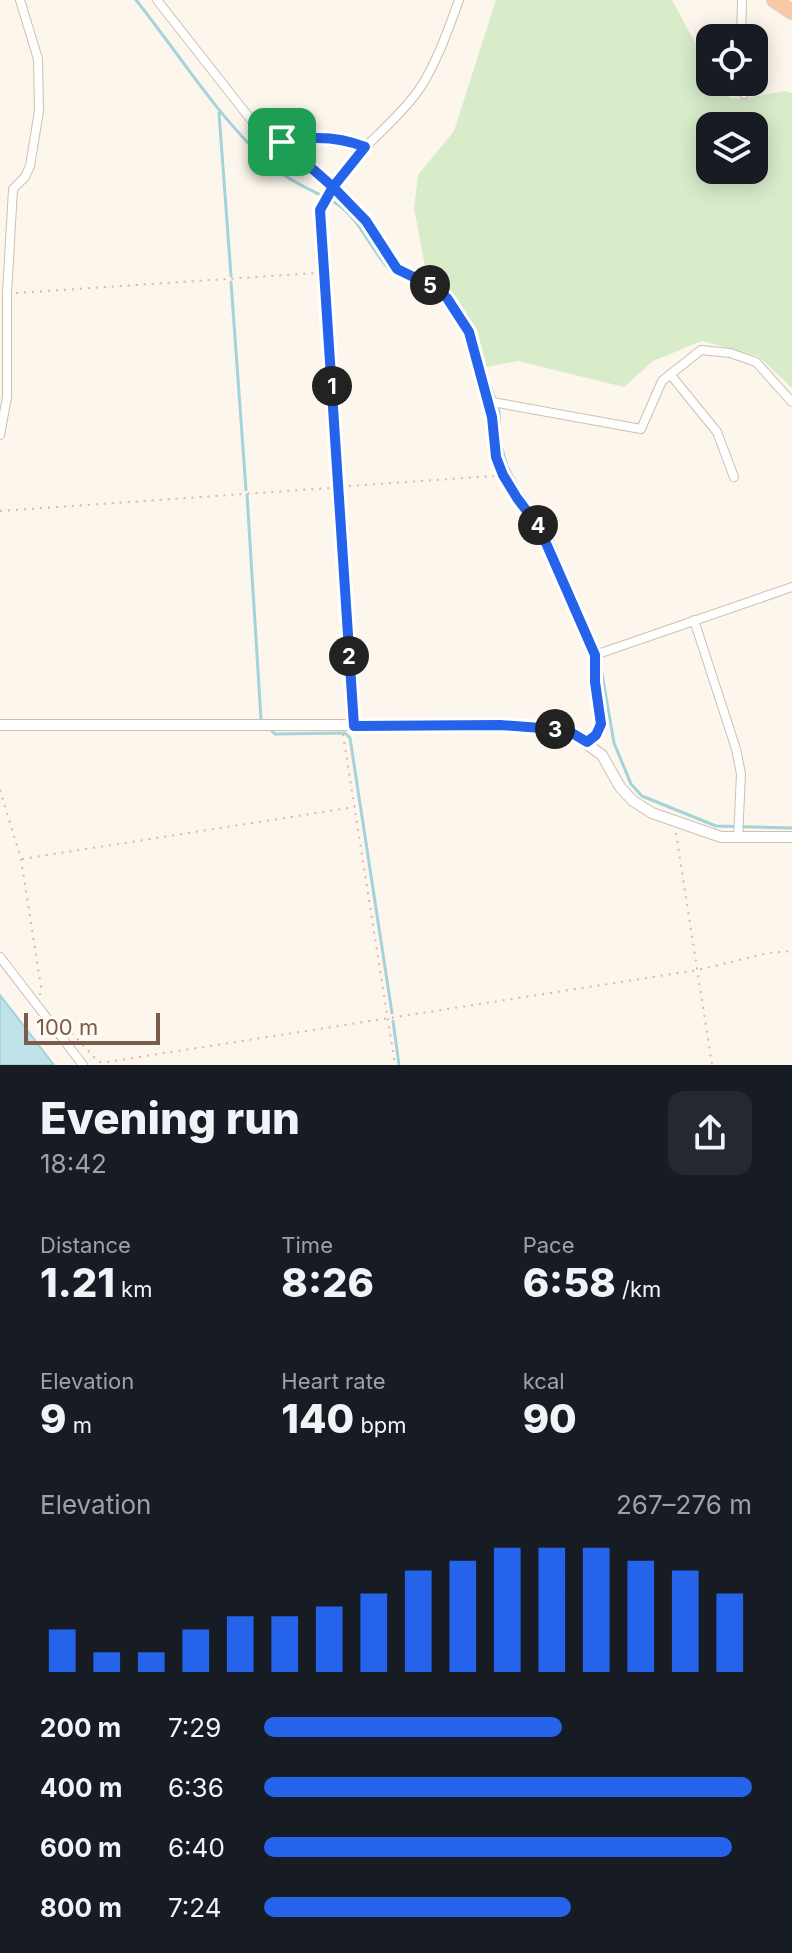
<!DOCTYPE html>
<html lang="en">
<head>
<meta charset="utf-8">
<style>
	:root { --surface:#171b24; --page:#242831; --text:#f1f3f6; --muted:#9ea1a6; --accent:#2563eb }
	body { margin:0; font-family:Inter,sans-serif; background:var(--page); color:var(--text); height:100vh; display:flex; flex-direction:column; font-size:30px; white-space:nowrap }
	* { box-sizing:border-box; margin:0 }
	p { font-size:26px; color:var(--muted) }
	.icon { flex:none; width:44px; height:44px; fill:none; stroke:currentColor; stroke-width:2; stroke-linecap:round; stroke-linejoin:round }
	.map { position:relative; height:1065px; overflow:hidden }
	.panel { display:flex; flex-direction:column; background:var(--surface); flex:1 }
	.panel>* { flex:none }
	.tools { position:absolute; left:696px; top:24px; display:grid; gap:16px }
	.tools a { display:grid; place-items:center; width:72px; height:72px; border-radius:16px; background:var(--surface); box-shadow:0 4px 20px #0003; font-size:40px }
	.scale { position:absolute; left:24px; bottom:20px; width:136px; box-sizing:border-box; padding-left:8px; border:4px solid #7a5c4d; border-top:0; font-size:22px; line-height:28px; white-space:nowrap; color:#7a5c4d; -webkit-text-stroke:6px #fffaf3; paint-order:stroke }
	.pin { position:absolute; display:grid; place-items:center; width:68px; height:68px; color:#fff; margin:-34px; border-radius:16px; box-shadow:0 4px 12px #0006 }
	.km { position:absolute; width:40px; height:40px; margin:-20px; border-radius:50%; background:#222; color:#fff; font-size:22px; line-height:40px; text-align:center }
	.round { display:grid; place-items:center; flex:none; width:84px; height:84px; border-radius:16px; background:var(--page) }
	.head { display:flex; align-items:center; justify-content:space-between; height:136px; padding:0 40px }
	h1 { font-size:44px; font-weight:800; line-height:60px }
	.metrics { display:grid; grid-template-columns:repeat(3,1fr); gap:12px; height:136px; padding:8px 40px }
	.metrics div { display:grid; align-content:center }
	.metrics b { font-size:40px; font-weight:800 }
	.metrics small { font-size:22px; font-weight:400 }
	.metrics p { font-size:22px }
	.chart { height:224px; padding:16px 40px }
	.chart p { display:flex; justify-content:space-between }
	.chart svg { width:100%; height:144px; margin-top:8px; stroke:var(--accent); stroke-width:6 }
	ul { padding:0 40px; list-style:none; font-size:26px }
	li { display:grid; grid-template-columns:128px 96px 1fr; align-items:center; height:60px }
	li i { height:20px; border-radius:10px; background:var(--accent) }
	.map>svg:first-child { display:block }
	.green { fill:#d8ecc9; fill-rule:evenodd }
	.water { fill:#bfe3e8; stroke:#a5d3da; stroke-width:2 }
	.lines { fill:none; stroke-linecap:round; stroke-linejoin:round }
	.stream { stroke:#a5d3da; stroke-width:3 }
	.minor-casing { stroke:#d1beb0; stroke-width:10 }
	.tertiary-casing { stroke:#d1beb0; stroke-width:12 }
	.trunk-casing { stroke:#dad1cd; stroke-width:16 }
	.path { stroke:#d9b8a5; stroke-width:2; stroke-dasharray:2 6; stroke-linecap:butt }
	.minor { stroke:#fff; stroke-width:8 }
	.tertiary { stroke:#fff; stroke-width:10 }
	.trunk { stroke:#f9c8a4; stroke-width:14 }
	.route-casing { stroke:#fff; stroke-width:16 }
	.route { stroke:#2563eb; stroke-width:10 }
</style>
</head>
<body>
<div class="map">
<svg width="792" height="1065" viewBox="0 0 792 1065">
	<rect width="100%" height="100%" fill="#fdf6ec"/>
	<path class="green" d="M496,0H672L710,70V82H719L730,98L741,99L785,91L792,93V388L758,356L702,341L653,361L624,387L518,361L486,367C476,323 463,299 426,272L414,208L418,175L454,131ZM710,126H754V170H710Z"/>
	<path class="water" d="M0,995L54,1065H0Z"/>
	<g class="lines">
		<path class="stream" d="M136,0C176,50 210,105 255,150C267,163 284,176 299,184C311,191 325,196 337,204C361,220 371,251 391,271L394,270
			M219,113L231,276
			M402,268L421,274L450,294L471,326L499,412L500,442L507,466L520,491L548,529L579,608
			M231,282L246,490
			M247,495L261,719
			M599,656L614,743L631,784L642,796L716,826L792,828
			M270,729L275,734L345,733L350,738L392,1013
			M393,1021L399,1065"/>
		<g class="minor-casing">
			<path id="minor" d="M157,0L252,121L282,142L353,206L397,269L434,287L447,298L469,332L492,417L496,457L503,475L517,498L539,527L595,655V682L601,724L596,735L587,742
				M741,38L742,0
				M754,64L757,72L754,79
				M744,94L752,82
				M282,142C309,136 339,136 365,147
				M670,374L717,432L734,477
				M487,401L641,429L662,381L701,350L730,353L756,362L792,402
				M0,435L7,397V294L13,189L25,177L30,166L39,111L38,59L20,0
				M694,620L736,749L741,774L738,838
				M595,655L792,587
				M354,726L320,210C339,160 388,133 418,91C435,67 449,28 459,0
				M0,957L83,1065"/>
		</g>
		<g class="tertiary-casing">
			<path id="tertiary" d="M0,725H500L567,730L602,755L620,787L633,801L652,813L721,837H792"/>
		</g>
		<g class="trunk-casing">
			<path id="trunk" d="M774,0L792,12"/>
		</g>
		<path class="path" d="M16,293L316,273
			M349,486L494,476
			M0,511L330,488
			M343,734L395,1065
			M0,790L21,859L41,987L40,995
			M676,833L712,1065
			M22,859L355,807
			M61,1021L94,1057L100,1062H107L698,970L768,953L792,951"/>
		<use href="#minor" class="minor"/>
		<use href="#tertiary" class="tertiary"/>
		<use href="#trunk" class="trunk"/>
	</g>
	<g class="lines">
		<g class="route-casing">
			<path id="route" d="M282,142L333,187L320,210L354,726L500,725L567,730L587,742L596,735L601,724L595,682V655L539,527L517,498L503,475L496,457L492,417L469,332L447,298L434,287L397,269L366,221L333,187L365,147C338,136 309,136 282,142"/>
		</g>
		<use href="#route" class="route"/>
	</g>
</svg>
<div class="tools">
<a><svg class="icon" aria-label="locate" viewBox="0 0 24 24"><circle cx="12" cy="12" r="6"/><path d="M12 2v4M12 18v4M2 12h4M18 12h4"/></svg></a>
<a><svg class="icon" aria-label="layers" viewBox="0 0 24 24"><path d="M12 4l9 5-9 5-9-5zM3 14l9 5 9-5"/></svg></a>
</div>
<div class="scale">100 m</div>
<div class="pin" style="left:282px;top:142px;background:#1e9e55"><svg class="icon" aria-label="arrive" viewBox="0 0 24 24"><path d="M6 21V4h12l-3 4 3 4H6"/></svg></div>
<b class="km" style="left:332px;top:386px">1</b>
<b class="km" style="left:349px;top:656px">2</b>
<b class="km" style="left:555px;top:729px">3</b>
<b class="km" style="left:538px;top:525px">4</b>
<b class="km" style="left:430px;top:285px">5</b>
</div>
<section class="panel">
<div class="head"><div><h1>Evening run</h1><p>18:42</p></div><a class="round"><svg class="icon" aria-label="share" viewBox="0 0 24 24"><path d="M12 15V3M7 8l5-5 5 5M5 13v7h14v-7"/></svg></a></div>
<div class="metrics">
<div><p>Distance</p><b>1.21<small> km</small></b></div>
<div><p>Time</p><b>8:26</b></div>
<div><p>Pace</p><b>6:58<small> /km</small></b></div>
</div>
<div class="metrics">
<div><p>Elevation</p><b>9<small> m</small></b></div>
<div><p>Heart rate</p><b>140<small> bpm</small></b></div>
<div><p>kcal</p><b>90</b></div>
</div>
<div class="chart"><p><span>Elevation</span>267–276 m</p>
<svg viewBox="0 0 160 44" preserveAspectRatio="none"><path d="M5 44V31M15 44V38M25 44V38M35 44V31M45 44V27M55 44V27M65 44V24M75 44V20M85 44V13M95 44V10M105 44V6M115 44V6M125 44V6M135 44V10M145 44V13M155 44V20"/></svg>
</div>
<ul>
<li><b>200 m</b>7:29<i style="width:61%"></i></li>
<li><b>400 m</b>6:36<i style="width:100%"></i></li>
<li><b>600 m</b>6:40<i style="width:96%"></i></li>
<li><b>800 m</b>7:24<i style="width:63%"></i></li>
</ul>
</section>
</body>
</html>
